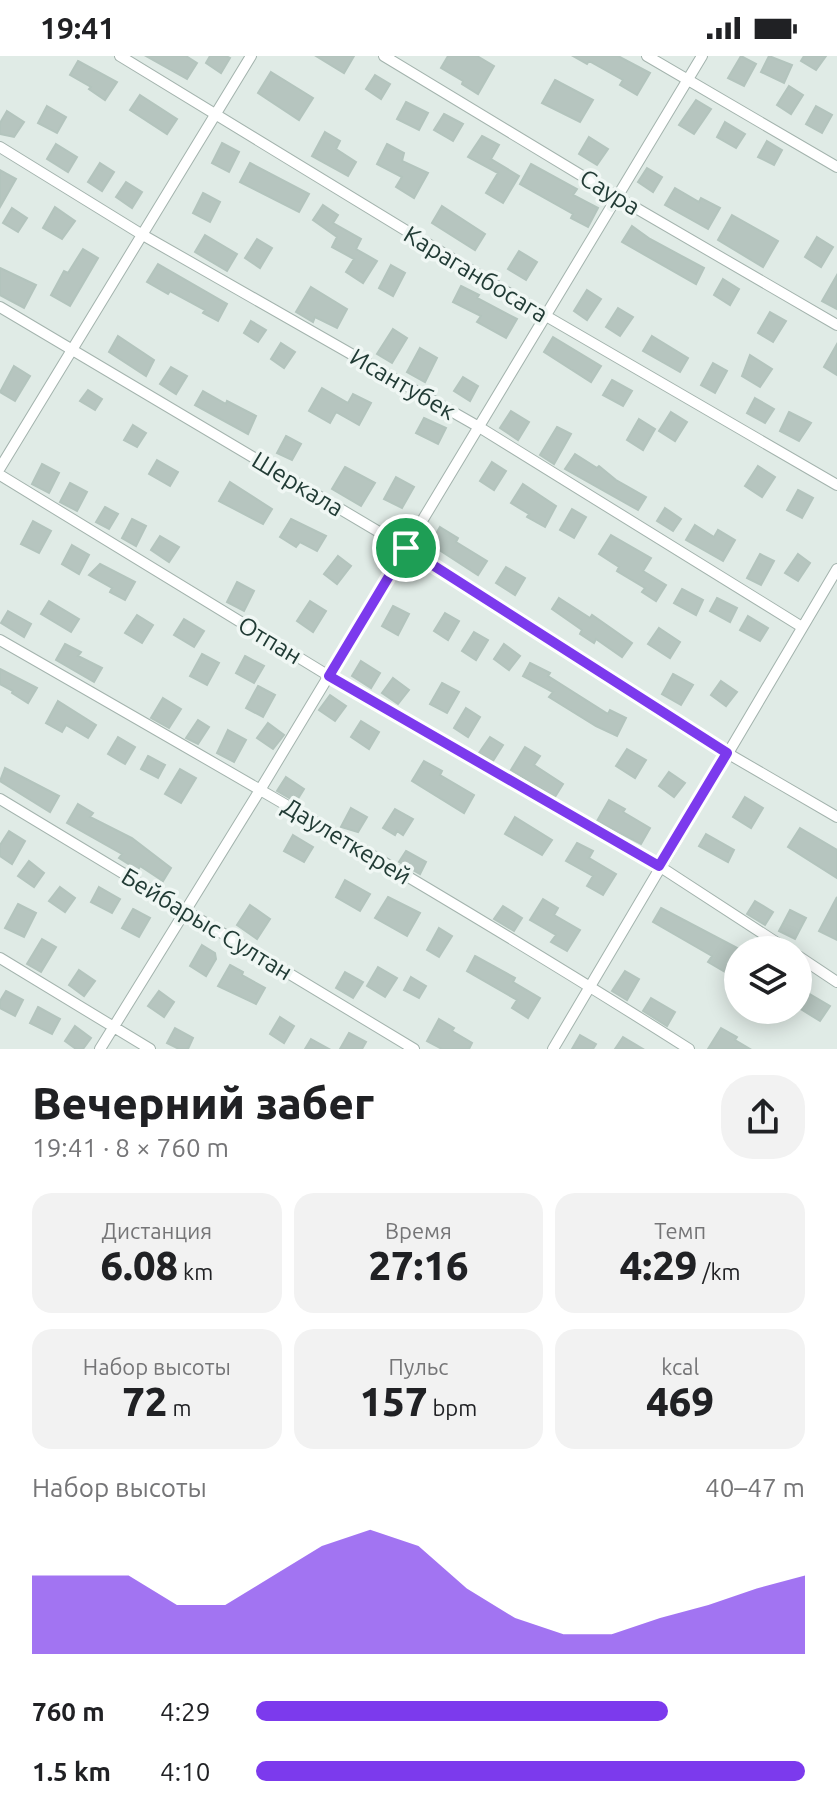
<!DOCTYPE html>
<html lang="ru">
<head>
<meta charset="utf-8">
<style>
	:root { --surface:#fff; --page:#f2f2f2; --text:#202124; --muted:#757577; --accent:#7c3aed }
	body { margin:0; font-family:Ubuntu,sans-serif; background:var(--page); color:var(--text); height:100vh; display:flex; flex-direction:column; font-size:30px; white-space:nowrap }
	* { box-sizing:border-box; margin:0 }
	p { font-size:26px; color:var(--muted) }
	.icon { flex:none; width:44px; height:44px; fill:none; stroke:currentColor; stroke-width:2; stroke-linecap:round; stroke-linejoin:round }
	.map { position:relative; height:993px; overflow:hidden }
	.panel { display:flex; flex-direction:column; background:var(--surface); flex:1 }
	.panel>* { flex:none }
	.fabs { position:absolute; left:724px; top:880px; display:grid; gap:16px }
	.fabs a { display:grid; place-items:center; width:88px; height:88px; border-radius:50%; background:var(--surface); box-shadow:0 4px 20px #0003; font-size:40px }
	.pin { position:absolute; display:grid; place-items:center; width:68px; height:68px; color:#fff; margin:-34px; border:4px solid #fff; border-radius:50%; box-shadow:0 2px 8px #0007 }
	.round { display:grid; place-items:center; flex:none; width:84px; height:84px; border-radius:32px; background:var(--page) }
	.overview { display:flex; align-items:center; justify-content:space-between; height:136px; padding:0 32px }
	h1 { font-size:44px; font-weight:800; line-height:60px }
	.metrics { display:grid; grid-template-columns:repeat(3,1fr); gap:12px; height:136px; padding:8px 32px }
	.metrics div { display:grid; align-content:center; border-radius:20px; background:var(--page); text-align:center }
	.metrics b { font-size:40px; font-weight:800 }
	.metrics small { font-size:22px; font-weight:400 }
	.metrics p { font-size:22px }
	.chart { height:224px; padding:16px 32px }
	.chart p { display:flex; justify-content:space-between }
	.chart svg { width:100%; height:144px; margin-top:8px; fill:var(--accent); opacity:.7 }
	ul { padding:0 32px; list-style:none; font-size:26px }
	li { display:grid; grid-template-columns:128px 96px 1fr; align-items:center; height:60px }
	li i { height:20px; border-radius:10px; background:var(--accent) }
	.status { display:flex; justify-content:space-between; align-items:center; height:56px; padding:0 40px; background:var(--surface); direction:ltr }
	.status svg { height:22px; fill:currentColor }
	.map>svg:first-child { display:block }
	.building { fill:#b6c5bf; stroke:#b3c4bd; stroke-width:2 }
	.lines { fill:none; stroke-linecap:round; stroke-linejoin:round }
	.minor-casing { stroke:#a3b3ad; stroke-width:12 }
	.minor { stroke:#fff; stroke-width:10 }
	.route-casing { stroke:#fff; stroke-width:16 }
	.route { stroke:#7c3aed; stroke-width:10 }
	.labels { text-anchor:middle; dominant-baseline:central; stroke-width:7; stroke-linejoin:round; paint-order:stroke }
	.street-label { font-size:24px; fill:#213b35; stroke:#f0f7f4 }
</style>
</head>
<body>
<div class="status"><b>19:41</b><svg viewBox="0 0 49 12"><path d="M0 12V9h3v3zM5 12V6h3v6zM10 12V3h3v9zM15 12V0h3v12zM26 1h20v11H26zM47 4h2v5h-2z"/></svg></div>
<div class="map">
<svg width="837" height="993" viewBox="0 0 837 993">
	<rect width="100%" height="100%" fill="#e0ebe6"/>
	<path class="building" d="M146,0H186L197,7L187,23Z
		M210,0H226L230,2L221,17L206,7Z
		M316,0H354L344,17Z
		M448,0H477L494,10L478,38L462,28L463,25L441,12Z
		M573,0H618L650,17L637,39L620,29L623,24L589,5L587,8Z
		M741,0L756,8L744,30L728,22Z
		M769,0L792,9L784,27L761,16Z
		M804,0H826L816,14L801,5Z
		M78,5L117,26L105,44L89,33L91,31L70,19Z
		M271,16L313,42L299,64L258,37Z
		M375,19L390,28L381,43L366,33Z
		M555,24L593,44L580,66L542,47Z
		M789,30L803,39L791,58L777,49Z
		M140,39L177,63L167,78L130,54Z
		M696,44L711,53L694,78L679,69Z
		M406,46L428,57L419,74L397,63Z
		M47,50L66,61L57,77L38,67Z
		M816,50L832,59L822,77L806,68Z
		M7,55L24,66L14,81L0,78V67Z
		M444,58L463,68L453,85L434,74Z
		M725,66L745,78L736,92L717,81Z
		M325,76L340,85L336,93L356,106L348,120L312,100Z
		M482,80L499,89L491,103L519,120L503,147L486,137L498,117L468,101Z
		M589,81L608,93L597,109L579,98Z
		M767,85L782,94L774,109L758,101Z
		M222,87L239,96L229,116L212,107Z
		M56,88L77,101L68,116L47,103Z
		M387,88L404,97L402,105L428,117L414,142L396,131L402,121L377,108Z
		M100,107L114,116L102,135L88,126Z
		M250,107L309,138L299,156L240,126Z
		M531,108L577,133L573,139L598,152L588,171L571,162L573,158L520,128Z
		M647,112L662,121L653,136L638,126Z
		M0,114L16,123L0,151Z
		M126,126L142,136L132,152L116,141Z
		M675,132L699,146L701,142L720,152L708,173L665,149Z
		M203,137L220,146L210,166L193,157Z
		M323,149L338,159L333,167L361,183L356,193L377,205L363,227L346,216L354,203L332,191L337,181L313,164Z
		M442,150L485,178L475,194L432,167Z
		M55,151L75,165L62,183L43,172Z
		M12,152L27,162L18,176L3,167Z
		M732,159L778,185L763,211L718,184Z
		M632,170L650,183L704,212L696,228L622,186Z
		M205,179L237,198L227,215L195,196Z
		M817,181L833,191L821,211L805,201Z
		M257,183L272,192L260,212L245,202Z
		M83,193L98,202L70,250L51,239L64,215L68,217Z
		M519,195L537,206L526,224L508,213Z
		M158,208L227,248L218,265L203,257L205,254L170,235L168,238L147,226Z
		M391,209L405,217L393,240L379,232Z
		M0,212L36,229L24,252L0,239Z
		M837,219V253L822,245Z
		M723,223L739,233L730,249L714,239Z
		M461,230L479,239L477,242L517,263L506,282L477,266L481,260L453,246Z
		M311,231L347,253L337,272L315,261L313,266L296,256Z
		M587,234L601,243L587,264L574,255Z
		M618,252L633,261L620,280L606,271Z
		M770,256L786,265L773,286L758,277Z
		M251,265L266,274L258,286L244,277Z
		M393,273L407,282L392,307L377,298Z
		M118,280L154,304L146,320L109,296Z
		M652,280L688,302L680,316L643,295Z
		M553,281L601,310L591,326L544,296Z
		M281,287L295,296L284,312L271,303Z
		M837,288V319L824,311Z
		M420,292L437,302L425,326L407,316Z
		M750,299L772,313L760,331L742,320Z
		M713,307L727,315L715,337L701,329Z
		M14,310L30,320L15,345L0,336Z
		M171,311L187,320L176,338L160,328Z
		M463,321L478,330L470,345L454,335Z
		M612,324L632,335L623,350L603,339Z
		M322,332L348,347L353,338L371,347L359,369L336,356L330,367L309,355Z
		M88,334L102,343L95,354L80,345Z
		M203,335L226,348L227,345L256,360L248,378L195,349Z
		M755,342L774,353L765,367L747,357Z
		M511,355L529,366L518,384L500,372Z
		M671,356L687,366L675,385L659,375Z
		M789,356L811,367L799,385L780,375Z
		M424,362L446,372L438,388L416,377Z
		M639,363L655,373L643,394L627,384Z
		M133,369L146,377L137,391L124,384Z
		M557,371L571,378L554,408L540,399Z
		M286,380L301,388L292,404L277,397Z
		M575,398L597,412L599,410L616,424L646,441L638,454L565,413Z
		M157,404L178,416L170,430L149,418Z
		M492,406L506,415L494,434L480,425Z
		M42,408L59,417L49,437L32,428Z
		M758,410L775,421L762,441L745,430Z
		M345,411L375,427L361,450L332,433Z
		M396,421L414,431L402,452L384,443Z
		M230,426L272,453L263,468L219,445Z
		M70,427L87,436L77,455L60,446Z
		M523,428L556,450L545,471L527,461L529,458L511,447Z
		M798,434L813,442L802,462L787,454Z
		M105,451L118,458L109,473L96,466Z
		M665,452L681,463L673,475L657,465Z
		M572,453L586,461L574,482L560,474Z
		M132,463L146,470L136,490L122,482Z
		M291,463L326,480L317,495L300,486L296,491L280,481Z
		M33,465L51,475L39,497L21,488Z
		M695,469L714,481L718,474L735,484L723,505L686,484Z
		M440,471L458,482L456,486L487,505L478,519L430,488Z
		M611,479L651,502L643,515L666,529L656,545L642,536L645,532L617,515L619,511L599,498Z
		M160,480L179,491L169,506L151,494Z
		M72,489L89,499L79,518L62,508Z
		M760,498L774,505L761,529L747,522Z
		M798,498L810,507L798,525L785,517Z
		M338,500L351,510L337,528L324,518Z
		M100,508L135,526L125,544L110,536L112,532L89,519Z
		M506,511L525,522L515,539L496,527Z
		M237,526L254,535L244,555L227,546Z
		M682,533L703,544L696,559L674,547Z
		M559,542L590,562L592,559L632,587L622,601L596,583L594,587L580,578L582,574L552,553Z
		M717,542L737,552L730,566L710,555Z
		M49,545L79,563L71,576L41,558Z
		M310,545L326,555L313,576L297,565Z
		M393,550L409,558L398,579L382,570Z
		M8,555L31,568L24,581L1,567Z
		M445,557L459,565L448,584L434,575Z
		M137,559L153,569L142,587L125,577Z
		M748,560L768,572L760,585L740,574Z
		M184,563L204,575L194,591L174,579Z
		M659,572L680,586L670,602L648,588Z
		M474,576L488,584L476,604L462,595Z
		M65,588L81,596L78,600L102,612L94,626L56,604Z
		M504,588L520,600L509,614L494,603Z
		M202,598L219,607L207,629L190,620Z
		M245,600L264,610L254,627L236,617Z
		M361,605L380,617L371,632L352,620Z
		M530,607L550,617L548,620L608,658L610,654L626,662L617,680L596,670L549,641L553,636L523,620Z
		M0,613L37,632L28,647L12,637L13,635L0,628Z
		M673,618L693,629L681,649L662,638Z
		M393,622L409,634L398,648L382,637Z
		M721,625L737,636L726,650L711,639Z
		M442,627L459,636L447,657L430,648Z
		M258,630L275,639L263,661L246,652Z
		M330,639L346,650L335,665L319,654Z
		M163,642L181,653L169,672L151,662Z
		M58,645L96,669L88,682L66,669L62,676L46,667Z
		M466,652L480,661L468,681L454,672Z
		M198,664L209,671L198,688L186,682Z
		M361,665L379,676L369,693L351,681Z
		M268,667L284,679L273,693L257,682Z
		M228,674L246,684L234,706L217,697Z
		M118,681L135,691L125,708L108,698Z
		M490,681L503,689L493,705L479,697Z
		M525,691L540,700L534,709L563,728L555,741L511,714Z
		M627,693L646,704L635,722L616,710Z
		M148,700L165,709L158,722L141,713Z
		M424,705L442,715L440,719L474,739L464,757L412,725Z
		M5,712L59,740L50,756L0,725Z
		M180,713L196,722L181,747L165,738Z
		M669,716L685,727L674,741L659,730Z
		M286,721L304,733L296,746L277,735Z
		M745,741L763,752L751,772L733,761Z
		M609,744L625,753L623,756L650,772L641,788L597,765Z
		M78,748L93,757L90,761L132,782L171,812L163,825L140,810L138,814L119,802L122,798L67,767Z
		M351,752L367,761L358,776L341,771Z
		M395,753L413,763L403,779L397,775L395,779L383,772Z
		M515,761L552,784L542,799L505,778Z
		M800,772L837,794V822L788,791Z
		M9,775L25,785L12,808L0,800V789Z
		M706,778L734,794L728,806L699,790Z
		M293,779L313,791L304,806L284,795Z
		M577,787L593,795L589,802L616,818L603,839L587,830L593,820L566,805Z
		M406,795L426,806L420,818L399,806Z
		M29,805L44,817L34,831L18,820Z
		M345,824L370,838L360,855L336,841Z
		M60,831L75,842L65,856L49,845Z
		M99,831L120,843L112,857L91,846Z
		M388,841L420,857L407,880L375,862Z
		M837,841V884L819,875Z
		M543,843L558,852L554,859L580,874L567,895L551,886L556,879L530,864Z
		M755,845L773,856L765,869L747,858Z
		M18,848L36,857L24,881L5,872Z
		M250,849L270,863L257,883L237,869Z
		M503,850L522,862L514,875L494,863Z
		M661,852L739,893L725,916L708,906L712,900L653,866Z
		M133,853L150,862L139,881L122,872Z
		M790,854L806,862L795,883L779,875Z
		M439,872L452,880L439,901L427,894Z
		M42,883L56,891L41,916L27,908Z
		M202,889L215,897L216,903L206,920L190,910Z
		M475,900L515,922L513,926L540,942L528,962L512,952L517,944L467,915Z
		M230,909L243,916L242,919L265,932L256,948L218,930Z
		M378,911L397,922L385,941L367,930Z
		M79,914L95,925L84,940L69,929Z
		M625,915L639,923L627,944L612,935Z
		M345,916L363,926L353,942L336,932Z
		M411,921L426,930L419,942L404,934Z
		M6,935L23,944L15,960L0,952V945Z
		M159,935L174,946L164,961L148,950Z
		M808,937L830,950L820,965L799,952Z
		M651,942L675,956L667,970L643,955Z
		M38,951L60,963L52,978L30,967Z
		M280,961L294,970L284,987L270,978Z
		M439,963L454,972L452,975L472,987L469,993H442L427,985Z
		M75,970L91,982L83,993H76L65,985Z
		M175,972L193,982L188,993H179L167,987Z
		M721,972L737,981L735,984L750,993H708Z
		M349,977L366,986L362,993H340Z
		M580,979L596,988L593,993H572Z
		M623,981L643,993H615Z
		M311,983L329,993H305Z"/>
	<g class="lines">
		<g class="minor-casing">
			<path id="minor" d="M120,0L546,260L837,429
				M384,0L617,141L837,269
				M647,0L837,111
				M0,91L141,178L479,371L802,571
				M0,251L406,492L727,697L837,761
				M0,412L251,0
				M0,419L329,620L659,810L788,894
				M0,584C232,717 464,850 689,993
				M0,743L414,993
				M798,900L837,926
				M0,902L150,993
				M100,993L260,734L702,0
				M553,993L837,513"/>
		</g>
		<use href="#minor" class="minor"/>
	</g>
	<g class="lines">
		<g class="route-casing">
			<path id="route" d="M406,492L727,697L659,810L329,620Z"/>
		</g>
		<use href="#route" class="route"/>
	</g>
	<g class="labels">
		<g class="street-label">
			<text transform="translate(610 136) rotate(31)">Саура</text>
			<text transform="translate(476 218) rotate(31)">Караганбосага</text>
			<text transform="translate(403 328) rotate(30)">Исантубек</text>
			<text transform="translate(298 428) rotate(31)">Шеркала</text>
			<text transform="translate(270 584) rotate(31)">Отпан</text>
			<text transform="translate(347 785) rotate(31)">Даулеткерей</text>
			<text transform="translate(207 868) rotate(31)">Бейбарыс Султан</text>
		</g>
	</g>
</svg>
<div class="fabs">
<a><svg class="icon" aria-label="layers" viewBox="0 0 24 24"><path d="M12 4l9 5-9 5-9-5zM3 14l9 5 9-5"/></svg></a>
</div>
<div class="pin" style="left:406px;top:492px;background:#1e9e55"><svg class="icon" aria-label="arrive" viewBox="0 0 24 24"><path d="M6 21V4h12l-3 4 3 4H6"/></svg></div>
</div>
<section class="panel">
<div class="overview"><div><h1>Вечерний забег</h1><p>19:41 · 8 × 760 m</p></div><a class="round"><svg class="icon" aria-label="share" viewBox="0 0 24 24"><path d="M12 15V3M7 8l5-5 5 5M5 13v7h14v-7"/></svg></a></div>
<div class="metrics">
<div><p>Дистанция</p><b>6.08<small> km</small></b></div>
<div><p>Время</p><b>27:16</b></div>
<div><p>Темп</p><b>4:29<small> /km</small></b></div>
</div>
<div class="metrics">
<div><p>Набор высоты</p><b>72<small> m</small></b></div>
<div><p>Пульс</p><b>157<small> bpm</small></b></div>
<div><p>kcal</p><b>469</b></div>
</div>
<div class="chart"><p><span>Набор высоты</span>40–47 m</p>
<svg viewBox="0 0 160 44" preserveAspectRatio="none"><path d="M0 44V20L10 20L20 20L30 29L40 29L50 20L60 11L70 6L80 11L90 24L100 33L110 38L120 38L130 33L140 29L150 24L160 20V44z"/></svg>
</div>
<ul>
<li><b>760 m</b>4:29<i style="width:75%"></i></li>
<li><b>1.5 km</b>4:10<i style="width:100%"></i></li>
</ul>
</section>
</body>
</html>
